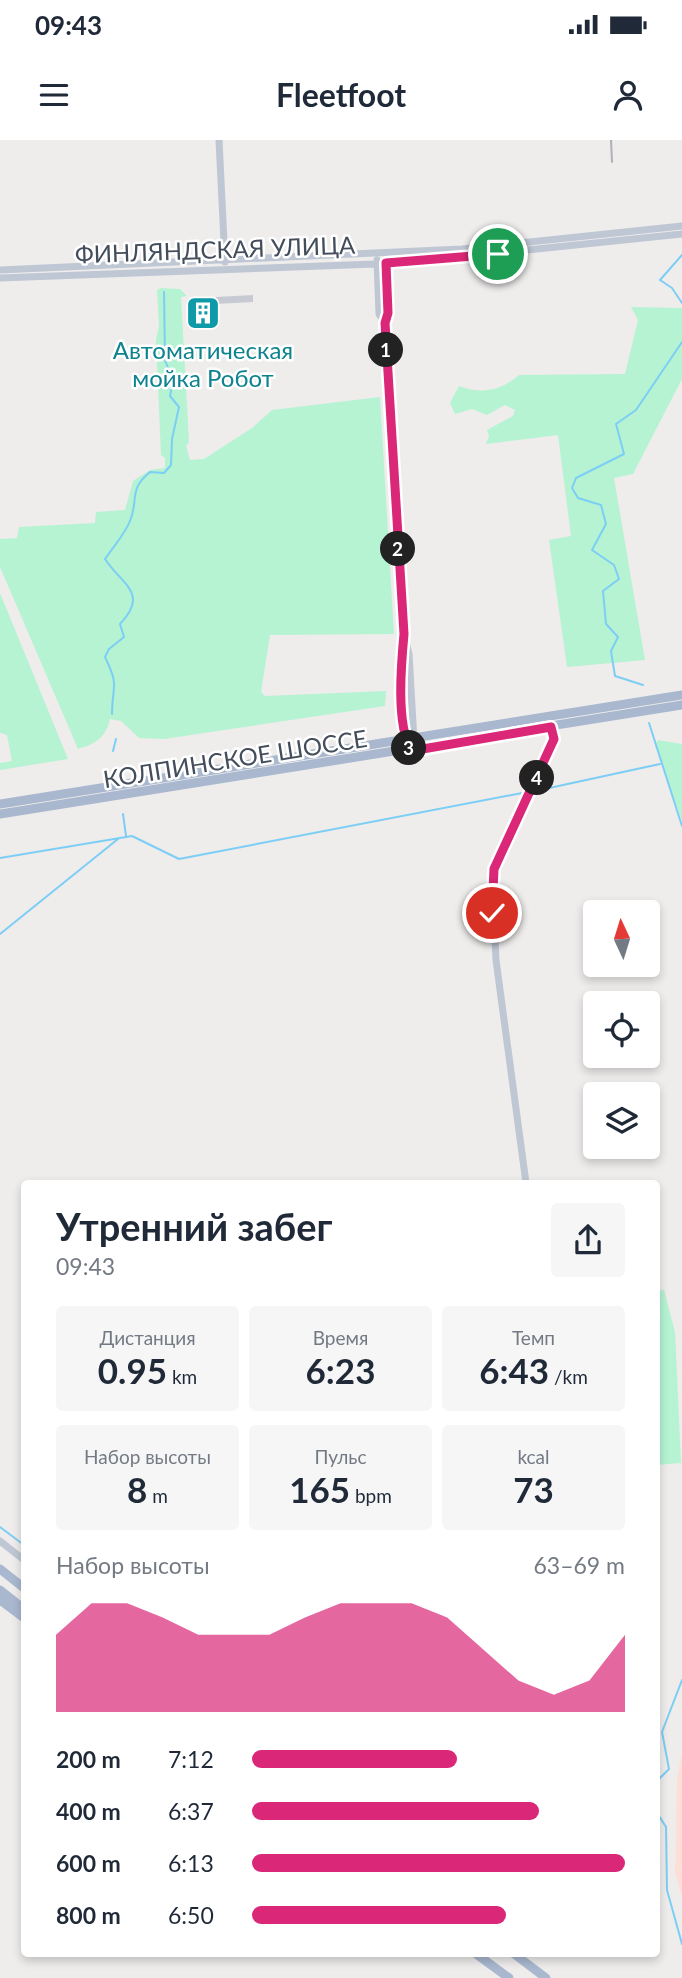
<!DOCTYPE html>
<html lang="ru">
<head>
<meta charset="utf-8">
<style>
	:root { --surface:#fff; --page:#f6f6f7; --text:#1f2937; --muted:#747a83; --accent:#db2777 }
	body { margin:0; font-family:Lato,sans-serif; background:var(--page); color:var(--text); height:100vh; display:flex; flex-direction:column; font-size:26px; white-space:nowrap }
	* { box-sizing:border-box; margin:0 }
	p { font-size:23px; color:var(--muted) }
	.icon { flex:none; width:38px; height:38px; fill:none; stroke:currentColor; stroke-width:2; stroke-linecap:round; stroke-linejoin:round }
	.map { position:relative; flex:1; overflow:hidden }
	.panel { position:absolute; left:21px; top:1040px; width:639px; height:777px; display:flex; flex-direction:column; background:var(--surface); border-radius:7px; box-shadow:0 4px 10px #0003 }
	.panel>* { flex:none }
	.needle { width:46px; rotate:356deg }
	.fabs { position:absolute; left:583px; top:760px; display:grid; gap:14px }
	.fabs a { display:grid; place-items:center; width:77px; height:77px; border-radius:7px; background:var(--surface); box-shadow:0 4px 10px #0003; font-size:35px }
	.pin { position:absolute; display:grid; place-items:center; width:60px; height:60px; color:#fff; margin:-30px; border:4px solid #fff; border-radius:50%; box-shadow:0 2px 7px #0007 }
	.km { position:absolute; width:35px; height:35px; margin:-18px; border-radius:50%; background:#222; color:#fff; font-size:19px; line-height:35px; text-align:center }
	.round { display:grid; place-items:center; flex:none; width:74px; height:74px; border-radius:7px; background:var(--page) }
	.overview { display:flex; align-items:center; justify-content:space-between; height:119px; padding:0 35px }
	h1 { font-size:38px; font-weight:700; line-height:52px }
	.figures { display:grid; grid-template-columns:repeat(3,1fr); gap:10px; height:119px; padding:7px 35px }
	.figures div { display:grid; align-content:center; border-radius:7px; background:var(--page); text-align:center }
	.figures b { font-size:35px; font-weight:700 }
	.figures small { font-size:19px; font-weight:400 }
	.figures p { font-size:19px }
	.chart { height:196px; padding:14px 35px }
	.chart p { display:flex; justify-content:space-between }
	.chart svg { width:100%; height:126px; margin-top:7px; fill:var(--accent); opacity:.7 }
	ul { padding:0 35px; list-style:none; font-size:23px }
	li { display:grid; grid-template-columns:112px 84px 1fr; align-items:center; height:52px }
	li i { height:18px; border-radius:9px; background:var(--accent) }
	.status { display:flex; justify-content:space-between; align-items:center; height:49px; padding:0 35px; background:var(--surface); direction:ltr }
	.status svg { height:19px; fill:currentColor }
	header { display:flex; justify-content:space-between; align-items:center; height:91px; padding:0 35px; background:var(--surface); font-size:32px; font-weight:700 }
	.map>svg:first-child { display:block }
	.medical { fill:#fddfd8 }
	.green { fill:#b5f3d3 }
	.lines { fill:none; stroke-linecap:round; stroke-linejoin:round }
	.stream { stroke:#7dcef4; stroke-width:2 }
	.building { fill:#c7cad3 }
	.minor { stroke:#bec7d3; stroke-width:7 }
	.major { stroke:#a9b8cf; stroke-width:9 }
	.rail { stroke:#aeb0b8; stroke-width:2 }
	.route-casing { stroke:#fff; stroke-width:14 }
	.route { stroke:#db2777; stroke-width:9 }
	.labels { text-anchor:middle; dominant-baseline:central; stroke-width:5; stroke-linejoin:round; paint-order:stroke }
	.street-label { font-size:24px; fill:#434d5b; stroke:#fff }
	.culture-label { font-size:24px; fill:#0d838f; stroke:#fff }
</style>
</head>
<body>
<div class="status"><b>09:43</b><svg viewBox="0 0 49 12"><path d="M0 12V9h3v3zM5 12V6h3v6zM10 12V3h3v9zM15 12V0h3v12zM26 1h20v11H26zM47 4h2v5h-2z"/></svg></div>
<header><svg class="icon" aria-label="menu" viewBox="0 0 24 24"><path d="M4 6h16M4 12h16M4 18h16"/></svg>Fleetfoot<svg class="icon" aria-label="person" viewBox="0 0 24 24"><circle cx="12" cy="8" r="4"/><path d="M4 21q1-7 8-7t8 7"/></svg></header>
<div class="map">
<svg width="682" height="1838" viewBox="0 0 682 1838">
	<rect width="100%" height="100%" fill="#efecec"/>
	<path class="medical" d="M682,1614V1757L675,1733L677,1637Z"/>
	<path class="green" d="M161,148L180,149L187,156L181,157L189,302L186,306L190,320L204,319L252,288L272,270L380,257L394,494L270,495L261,552L265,556L386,551L385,566L164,599L139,598L121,581L110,579C106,597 96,604 78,609L0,427V399L17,398L19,387L95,383L96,372L125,370L133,341L150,330L165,328V318L161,315L156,200L159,186L157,150Z
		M631,167L682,168V239L633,334L614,338L645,520L567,527L549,400L571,396L558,295L486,304L489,296L487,290L513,276L515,270L505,265L487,275L472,269L455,274L450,263L459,246C482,255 502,250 519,235L625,234L638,180Z
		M0,453L68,619L0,630V623L12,621L7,595L0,593Z
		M658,600L682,604V681L655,605Z
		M664,1150L675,1192L681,1323L656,1325V1151Z"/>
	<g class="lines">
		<path class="stream" d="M161,105V111
			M682,115L660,140L672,148L682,163
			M643,545L615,536L611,511L618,497L606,484L603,451L619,439L614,425L592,410L606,384L601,365L578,358L572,348L576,338L624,314L616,284L636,270L682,202
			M112,574C112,544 120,548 105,517L109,509L124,497L120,484C150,453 121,444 105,419C113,407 125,394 130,381C139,359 128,350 150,332L164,333L171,325L172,299L179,267L170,256L173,241L165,220L164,152
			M649,583L682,686
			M113,611L116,599
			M540,650L660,624
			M123,674L126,696
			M0,718L132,696L179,719L522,653
			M0,794L118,699
			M0,1387L24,1405
			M656,1642L669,1629L662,1592L682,1540
			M656,1671L666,1687L667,1750L682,1804"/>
	</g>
	<path class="building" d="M253,155V162L216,164V157Z"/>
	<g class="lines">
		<path class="minor" d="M219,0L225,122
			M377,120L379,174L385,183
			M384,121L388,173L385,183L403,494C401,526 396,583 411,611
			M0,130L462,109L682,86
			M0,138L402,123L682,94
			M405,498L409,514L414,601
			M526,1043L496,820L492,738L499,716L552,607L551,587
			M0,1401L24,1420"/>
		<path class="major" d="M0,664L682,555
			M0,674L682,565
			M0,1429L24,1448
			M0,1450L24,1469
			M0,1460L24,1478
			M475,1813L509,1838
			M513,1813L546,1838"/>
		<path class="rail" d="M611,0L612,22"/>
	</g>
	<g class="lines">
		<g class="route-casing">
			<path id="route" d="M492,773L494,729L554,599L551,587L411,611C396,583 401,526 404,494L385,183L388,173L386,123L498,114"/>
		</g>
		<use href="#route" class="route"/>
	</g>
	<defs>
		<g id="building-square" transform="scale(1.75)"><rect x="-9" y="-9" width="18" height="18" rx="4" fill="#0f9aa8" stroke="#fff"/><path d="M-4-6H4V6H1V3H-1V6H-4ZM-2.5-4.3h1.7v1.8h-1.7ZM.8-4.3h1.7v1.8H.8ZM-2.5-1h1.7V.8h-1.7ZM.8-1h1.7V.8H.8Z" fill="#fff"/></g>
	</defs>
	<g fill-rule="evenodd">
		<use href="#building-square" x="203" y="173"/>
	</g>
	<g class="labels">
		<g class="street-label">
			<text transform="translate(215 109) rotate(-2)">ФИНЛЯНДСКАЯ УЛИЦА</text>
			<text transform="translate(235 618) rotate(-9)">КОЛПИНСКОЕ ШОССЕ</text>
		</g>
		<g class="culture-label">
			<text x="203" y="209">Автоматическая<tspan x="203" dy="28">мойка Робот</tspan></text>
		</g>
	</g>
</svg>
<div class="fabs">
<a><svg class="needle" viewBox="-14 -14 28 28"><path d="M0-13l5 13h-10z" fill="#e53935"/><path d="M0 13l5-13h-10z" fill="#747a83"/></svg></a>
<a><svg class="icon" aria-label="locate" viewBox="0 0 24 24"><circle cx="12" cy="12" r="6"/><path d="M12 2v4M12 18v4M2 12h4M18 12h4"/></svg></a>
<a><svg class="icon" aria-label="layers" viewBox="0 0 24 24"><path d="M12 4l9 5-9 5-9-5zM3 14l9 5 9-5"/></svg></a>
</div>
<div class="pin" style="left:498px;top:114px;background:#1e9e55"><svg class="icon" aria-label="arrive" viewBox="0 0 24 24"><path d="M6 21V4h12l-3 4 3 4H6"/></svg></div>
<div class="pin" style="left:492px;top:773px;background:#d93025"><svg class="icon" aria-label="check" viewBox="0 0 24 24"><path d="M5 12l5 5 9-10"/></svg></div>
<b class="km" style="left:386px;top:210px">1</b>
<b class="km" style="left:398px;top:409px">2</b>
<b class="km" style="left:409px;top:608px">3</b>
<b class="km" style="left:537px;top:638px">4</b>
<section class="panel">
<div class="overview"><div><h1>Утренний забег</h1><p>09:43</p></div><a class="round"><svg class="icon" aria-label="share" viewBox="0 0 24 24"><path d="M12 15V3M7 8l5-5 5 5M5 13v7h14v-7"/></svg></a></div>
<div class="figures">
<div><p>Дистанция</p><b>0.95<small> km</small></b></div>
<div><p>Время</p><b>6:23</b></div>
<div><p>Темп</p><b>6:43<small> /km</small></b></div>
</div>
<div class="figures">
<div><p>Набор высоты</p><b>8<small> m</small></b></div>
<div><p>Пульс</p><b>165<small> bpm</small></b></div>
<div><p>kcal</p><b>73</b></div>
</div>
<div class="chart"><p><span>Набор высоты</span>63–69 m</p>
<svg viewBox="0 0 160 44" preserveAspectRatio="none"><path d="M0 44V17L10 6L20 6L30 11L40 17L50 17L60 17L70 11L80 6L90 6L100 6L110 11L120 22L130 33L140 38L150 33L160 17V44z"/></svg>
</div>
<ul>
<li><b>200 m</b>7:12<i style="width:55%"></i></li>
<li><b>400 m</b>6:37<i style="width:77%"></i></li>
<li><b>600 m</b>6:13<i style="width:100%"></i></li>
<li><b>800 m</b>6:50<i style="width:68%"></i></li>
</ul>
</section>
</div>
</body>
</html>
